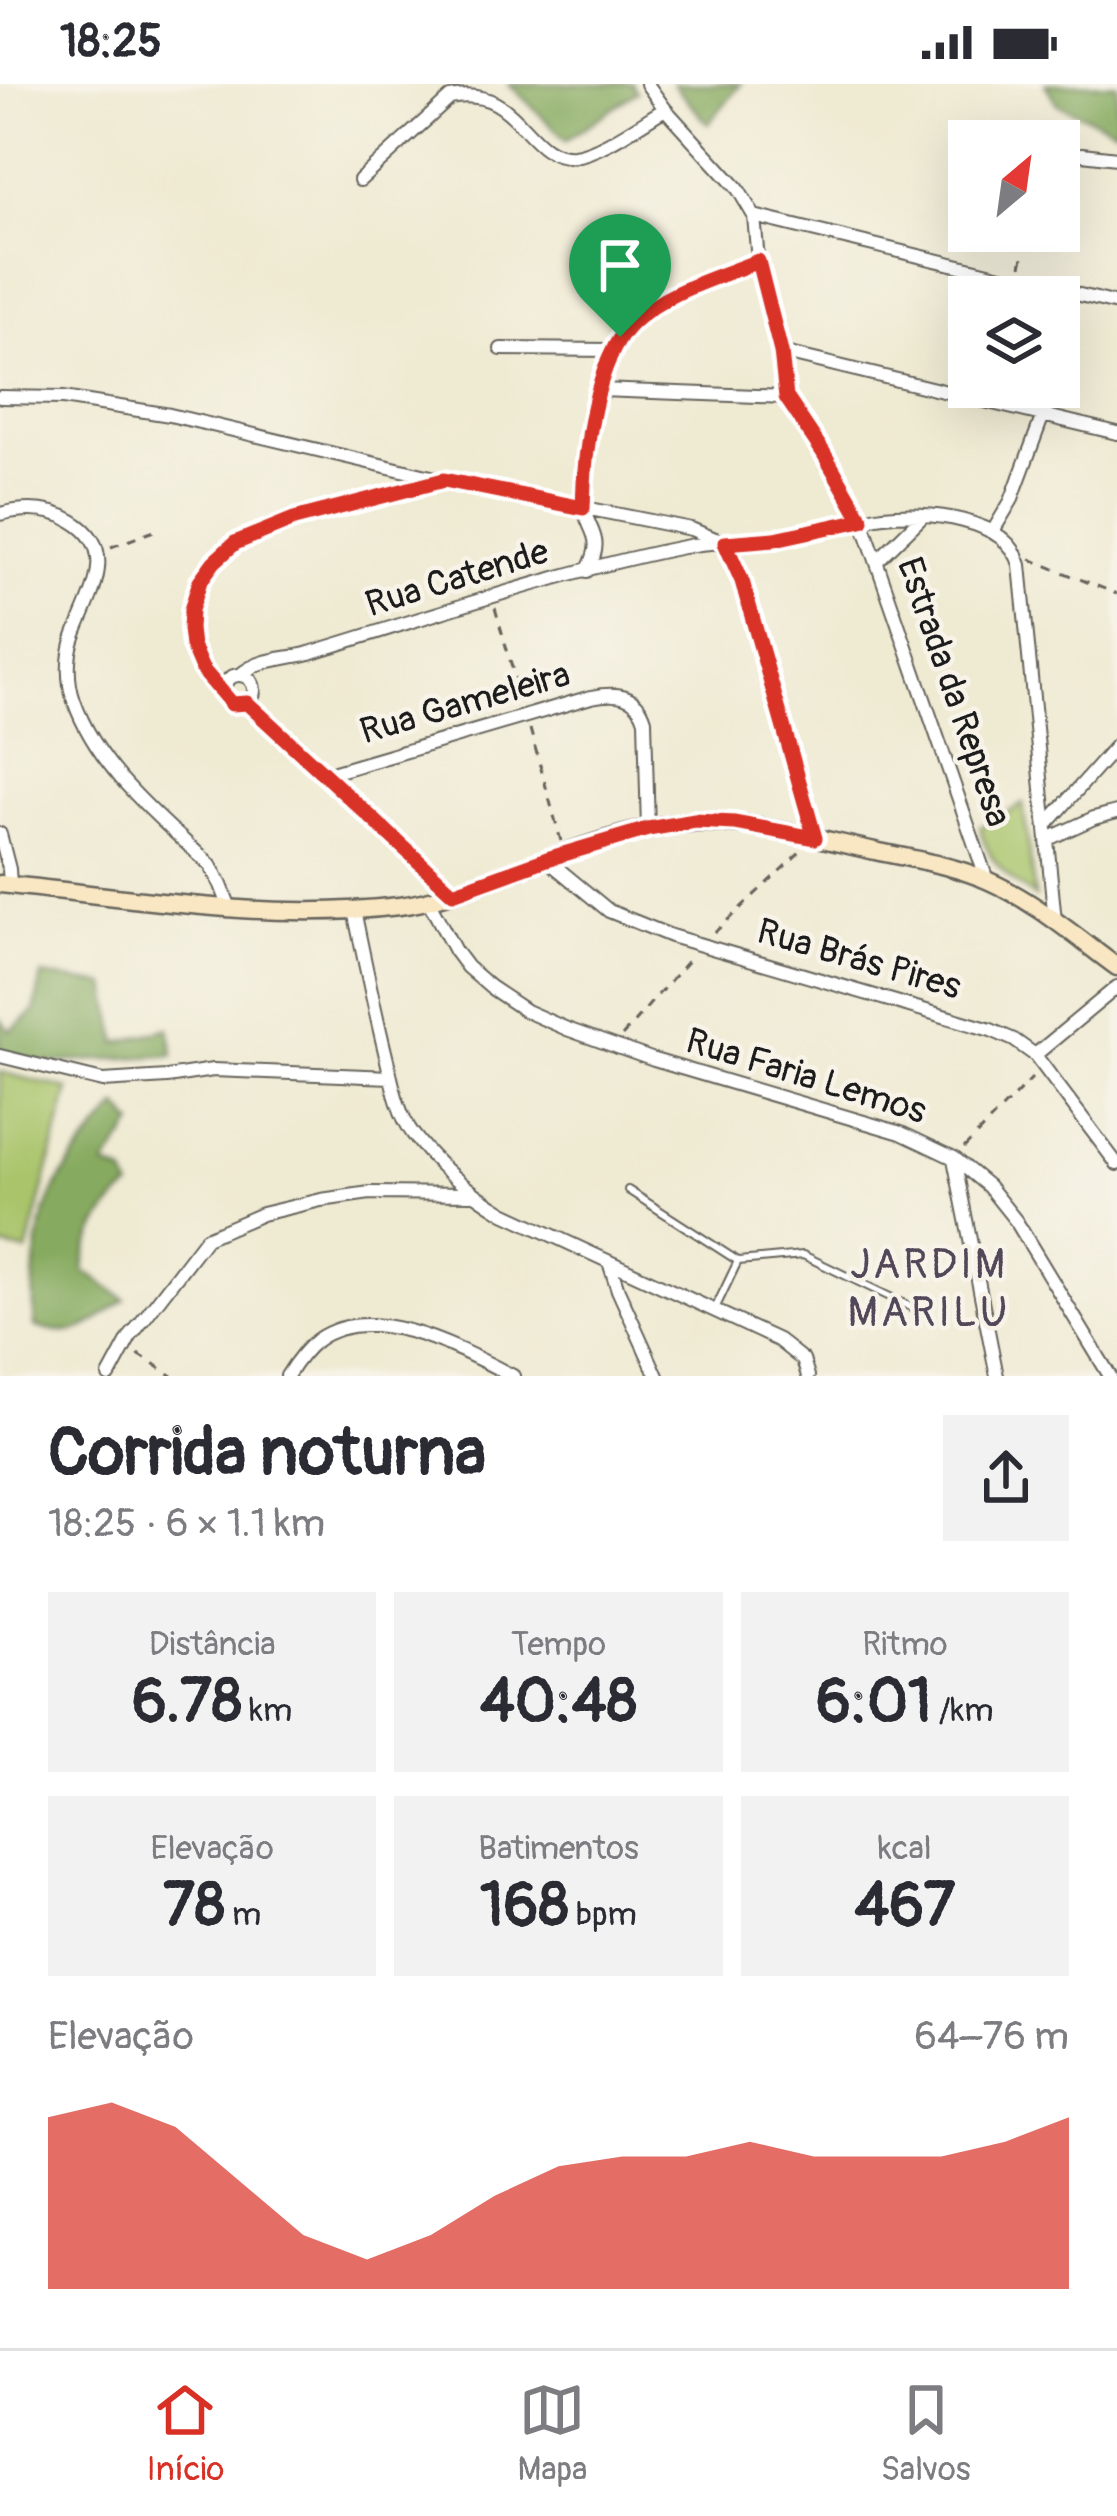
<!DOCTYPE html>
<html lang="pt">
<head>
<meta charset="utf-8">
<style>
	:root { --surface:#fff; --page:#f2f2f3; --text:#2b2b33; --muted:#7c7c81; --line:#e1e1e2; --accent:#d93025 }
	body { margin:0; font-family:Pangolin,sans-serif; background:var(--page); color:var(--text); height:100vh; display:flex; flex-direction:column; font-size:45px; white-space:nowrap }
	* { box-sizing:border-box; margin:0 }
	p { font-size:39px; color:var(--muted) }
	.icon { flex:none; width:66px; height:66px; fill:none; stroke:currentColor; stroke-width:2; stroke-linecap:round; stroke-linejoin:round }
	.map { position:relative; height:1292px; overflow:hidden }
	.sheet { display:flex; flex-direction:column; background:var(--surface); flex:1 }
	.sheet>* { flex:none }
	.needle { width:78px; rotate:29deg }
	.controls { position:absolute; left:948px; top:36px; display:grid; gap:24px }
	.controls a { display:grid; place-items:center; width:132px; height:132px; border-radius:0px; background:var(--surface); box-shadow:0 12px 48px #0002; font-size:60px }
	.pin { position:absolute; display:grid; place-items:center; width:102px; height:102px; color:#fff; margin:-123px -51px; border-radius:50% 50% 50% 0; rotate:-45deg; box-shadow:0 0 12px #0007 }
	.pin .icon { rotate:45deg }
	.round { display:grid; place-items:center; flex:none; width:126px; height:126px; border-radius:0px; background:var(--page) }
	.overview { display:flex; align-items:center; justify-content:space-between; height:204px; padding:0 48px }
	h1 { font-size:66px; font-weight:800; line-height:90px }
	.figures { display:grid; grid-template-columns:repeat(3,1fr); gap:18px; height:204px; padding:12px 48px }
	.figures div { display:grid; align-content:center; border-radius:0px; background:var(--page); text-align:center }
	.figures b { font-size:60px; font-weight:800 }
	.figures small { font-size:33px; font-weight:400 }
	.figures p { font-size:33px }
	.chart { height:336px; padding:24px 48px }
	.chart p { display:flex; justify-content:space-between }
	.chart svg { width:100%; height:216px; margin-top:12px; fill:var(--accent); opacity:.7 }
	.status { display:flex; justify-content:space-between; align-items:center; height:84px; padding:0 60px; background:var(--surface); direction:ltr }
	.status svg { height:33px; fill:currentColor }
	.tabs { display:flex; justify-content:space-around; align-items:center; height:168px; border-top:3px solid var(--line); background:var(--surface); font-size:33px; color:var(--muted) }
	.tabs a { display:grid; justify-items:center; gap:6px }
	.tabs .current { color:var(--accent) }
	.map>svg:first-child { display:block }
	.green { fill:#a9c46b; stroke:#627044; stroke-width:3 }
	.forest { fill:#86aa5f; stroke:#51633e; stroke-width:3 }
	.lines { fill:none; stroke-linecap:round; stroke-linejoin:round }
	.service-casing { stroke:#66645c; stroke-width:10 }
	.minor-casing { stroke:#66645c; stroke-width:16 }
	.secondary-casing { stroke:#66645c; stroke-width:21 }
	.path { stroke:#66645c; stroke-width:3; stroke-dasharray:9 9; stroke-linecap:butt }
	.service { stroke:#fff; stroke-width:6 }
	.minor { stroke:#fff; stroke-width:12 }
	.secondary { stroke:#f9e7c3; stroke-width:16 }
	.route-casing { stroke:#fff; stroke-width:24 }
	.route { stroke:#d93025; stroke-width:15 }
	.labels { text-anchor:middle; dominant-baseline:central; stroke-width:9; stroke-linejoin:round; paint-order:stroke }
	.street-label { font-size:36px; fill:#1c1c1c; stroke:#f7f3e8 }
	.quarter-label { font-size:42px; letter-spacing:3px; fill:#524859; stroke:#f7f3e8 }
</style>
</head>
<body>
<div class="status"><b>18:25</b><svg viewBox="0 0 49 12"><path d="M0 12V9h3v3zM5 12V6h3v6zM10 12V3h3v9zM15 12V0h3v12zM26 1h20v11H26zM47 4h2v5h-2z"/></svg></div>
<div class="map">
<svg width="1117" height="1292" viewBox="0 0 1117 1292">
	<rect width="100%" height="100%" fill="#f7f3e8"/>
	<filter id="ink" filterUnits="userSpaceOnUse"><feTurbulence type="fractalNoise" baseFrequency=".00833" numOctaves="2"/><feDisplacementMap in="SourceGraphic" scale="24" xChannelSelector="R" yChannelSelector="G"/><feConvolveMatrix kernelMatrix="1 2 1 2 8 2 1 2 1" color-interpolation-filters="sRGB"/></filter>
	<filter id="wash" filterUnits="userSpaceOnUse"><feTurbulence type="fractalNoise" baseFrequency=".004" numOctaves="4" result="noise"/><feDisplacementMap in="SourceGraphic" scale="48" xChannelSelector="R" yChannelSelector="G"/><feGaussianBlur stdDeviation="2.7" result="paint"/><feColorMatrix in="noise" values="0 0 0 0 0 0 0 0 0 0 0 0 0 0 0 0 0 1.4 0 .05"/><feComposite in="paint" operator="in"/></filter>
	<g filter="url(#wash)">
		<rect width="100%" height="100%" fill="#efead2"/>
		<path class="green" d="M1023,720L1035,813C1007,795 987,776 980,743Z
			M0,988L69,1005L27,1168L0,1162Z"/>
		<path class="forest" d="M509,0H632L637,8L566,56Z
			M673,0H741L708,40Z
			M1045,0H1117V46L1058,20Z
			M42,891L107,901L118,959L169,944L174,971L46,979L0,969V935L10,947L34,928Z
			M118,1022L134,1040L105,1082L124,1090L131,1104C106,1122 85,1155 84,1187L125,1215C93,1240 77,1258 35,1242C31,1208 35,1153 48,1121C62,1084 93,1052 118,1022Z"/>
	</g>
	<g filter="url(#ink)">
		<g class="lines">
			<g class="service-casing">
				<path id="service" d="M628,1106L738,1177L803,1171L917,1226
					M714,1227L738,1177"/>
			</g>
			<g class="minor-casing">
				<path id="minor" d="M647,0L665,25L738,105L754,132L758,177L781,268L786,313L823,368L862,436L987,796
					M1082,70L1117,74
					M360,96L450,14C521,0 524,76 574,72C600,69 641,39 665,25
					M754,132L1117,220
					M501,265L613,266
					M781,268L1117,349
					M600,306L786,313
					M0,313L63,314L170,331L444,396L691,445L720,457
					M0,430C24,424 50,424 72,437C122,466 88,514 74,553C67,572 67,597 74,617C98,685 159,733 210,781L221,801L230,824
					M993,447L1011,417L1043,331
					M725,459L734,474L743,497L815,754
					M878,476L923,432
					M587,487C608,450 584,447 583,416C582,382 587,347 597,314C603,295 608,270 620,253C650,210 712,195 758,177
					M240,591C260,574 281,576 306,570C433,532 565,485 694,461C721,456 749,460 776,455C812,448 848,437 884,432C925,427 1007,433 1020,481L1055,837
					M224 606a15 15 0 1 1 30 0a15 15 0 1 1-30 0Z
					M224,607C201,588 189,566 191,535C193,504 211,475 236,459C264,441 301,433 332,425C368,415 404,406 440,397
					M247,619L453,809
					M325,691L591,613C615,608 637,609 645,636L648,745
					M1047,740L1117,661
					M0,750L9,785L10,801
					M1048,755L1094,734L1117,728
					M546,775L609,827L671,852L991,946L1014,956L1035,971L1117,1080
					M429,818L455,867L467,883L490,903L526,927L567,945L654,976L901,1049L954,1074L988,1102L1016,1137L1110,1292
					M354,826C364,875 374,923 386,972C392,997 397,1028 413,1050C437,1082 471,1109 504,1129L778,1256L803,1276L808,1292
					M1035,971L1117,903
					M0,972L103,997L167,993L213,986L391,993
					M954,1075L997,1292
					M609,1178L618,1206L657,1292
					M109,1292L130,1253L206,1154L262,1130L321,1116L370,1109L472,1110
					M287,1292C295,1279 305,1265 317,1256C373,1216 461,1266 513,1292"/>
			</g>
			<g class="secondary-casing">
				<path id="secondary" d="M0,800C131,813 267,838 399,822C433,818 462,806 494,794C545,776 598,755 650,744C726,728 801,751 875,767C912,775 953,781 989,797C1036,818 1076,853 1117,883"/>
			</g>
			<path class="path" d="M1021,182L1029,147
				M111,463L154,447
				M1030,475L1117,510
				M495,524L522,618
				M530,645L561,757
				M714,849L803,765
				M622,952L691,873
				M964,1064L1032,994
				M138,1270L173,1292"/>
			<use href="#service" class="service"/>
			<use href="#minor" class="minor"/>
			<use href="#secondary" class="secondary"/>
		</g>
	</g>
	<g class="lines" filter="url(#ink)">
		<g class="route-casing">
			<path id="route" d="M758,177L781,268L786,313L823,368L862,436L775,455L725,459L742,497L815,754L735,739L695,737L648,745L547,775L453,809L247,619L232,620L202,585L192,562L190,545L191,526L200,497L214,478L235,459L294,435L444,396L583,424C584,372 594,275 633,238C667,207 716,194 758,177Z"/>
		</g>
		<use href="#route" class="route"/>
	</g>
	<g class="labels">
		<g class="street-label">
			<text transform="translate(457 494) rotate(-17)">Rua Catende</text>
			<text transform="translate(954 608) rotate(71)">Estrada da Represa</text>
			<text transform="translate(465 619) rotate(-16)">Rua Gameleira</text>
			<text transform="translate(859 875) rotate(16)">Rua Brás Pires</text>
			<text transform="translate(806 992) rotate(17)">Rua Faria Lemos</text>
		</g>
		<g class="quarter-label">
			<text x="929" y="1181">JARDIM<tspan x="929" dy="48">MARILU</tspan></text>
		</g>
	</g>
</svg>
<div class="controls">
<a><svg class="needle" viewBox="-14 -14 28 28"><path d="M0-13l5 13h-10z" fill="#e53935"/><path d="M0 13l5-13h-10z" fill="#7c7c81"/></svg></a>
<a><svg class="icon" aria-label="layers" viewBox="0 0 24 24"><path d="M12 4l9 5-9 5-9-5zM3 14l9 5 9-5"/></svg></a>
</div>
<div class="pin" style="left:620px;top:253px;background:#1e9e55"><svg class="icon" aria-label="arrive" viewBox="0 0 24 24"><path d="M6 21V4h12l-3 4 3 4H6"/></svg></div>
</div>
<section class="sheet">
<div class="overview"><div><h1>Corrida noturna</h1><p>18:25 · 6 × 1.1 km</p></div><a class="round"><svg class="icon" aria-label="share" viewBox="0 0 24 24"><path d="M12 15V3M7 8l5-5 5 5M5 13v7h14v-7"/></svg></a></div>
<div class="figures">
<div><p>Distância</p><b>6.78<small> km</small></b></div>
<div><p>Tempo</p><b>40:48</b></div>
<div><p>Ritmo</p><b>6:01<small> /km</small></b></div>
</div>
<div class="figures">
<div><p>Elevação</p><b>78<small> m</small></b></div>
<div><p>Batimentos</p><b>168<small> bpm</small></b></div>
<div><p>kcal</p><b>467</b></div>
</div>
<div class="chart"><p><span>Elevação</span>64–76 m</p>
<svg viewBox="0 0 160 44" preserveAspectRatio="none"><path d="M0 44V9L10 6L20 11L30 22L40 33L50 38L60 33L70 25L80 19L90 17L100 17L110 14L120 17L130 17L140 17L150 14L160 9V44z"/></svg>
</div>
</section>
<nav class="tabs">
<a class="current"><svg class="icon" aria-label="home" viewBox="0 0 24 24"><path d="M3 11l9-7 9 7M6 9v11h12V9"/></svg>Início</a>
<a><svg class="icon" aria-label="map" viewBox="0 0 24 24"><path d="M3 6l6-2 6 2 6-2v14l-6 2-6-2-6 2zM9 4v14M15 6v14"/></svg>Mapa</a>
<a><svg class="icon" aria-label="saved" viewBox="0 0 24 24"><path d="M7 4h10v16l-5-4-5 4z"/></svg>Salvos</a>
</nav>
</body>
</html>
